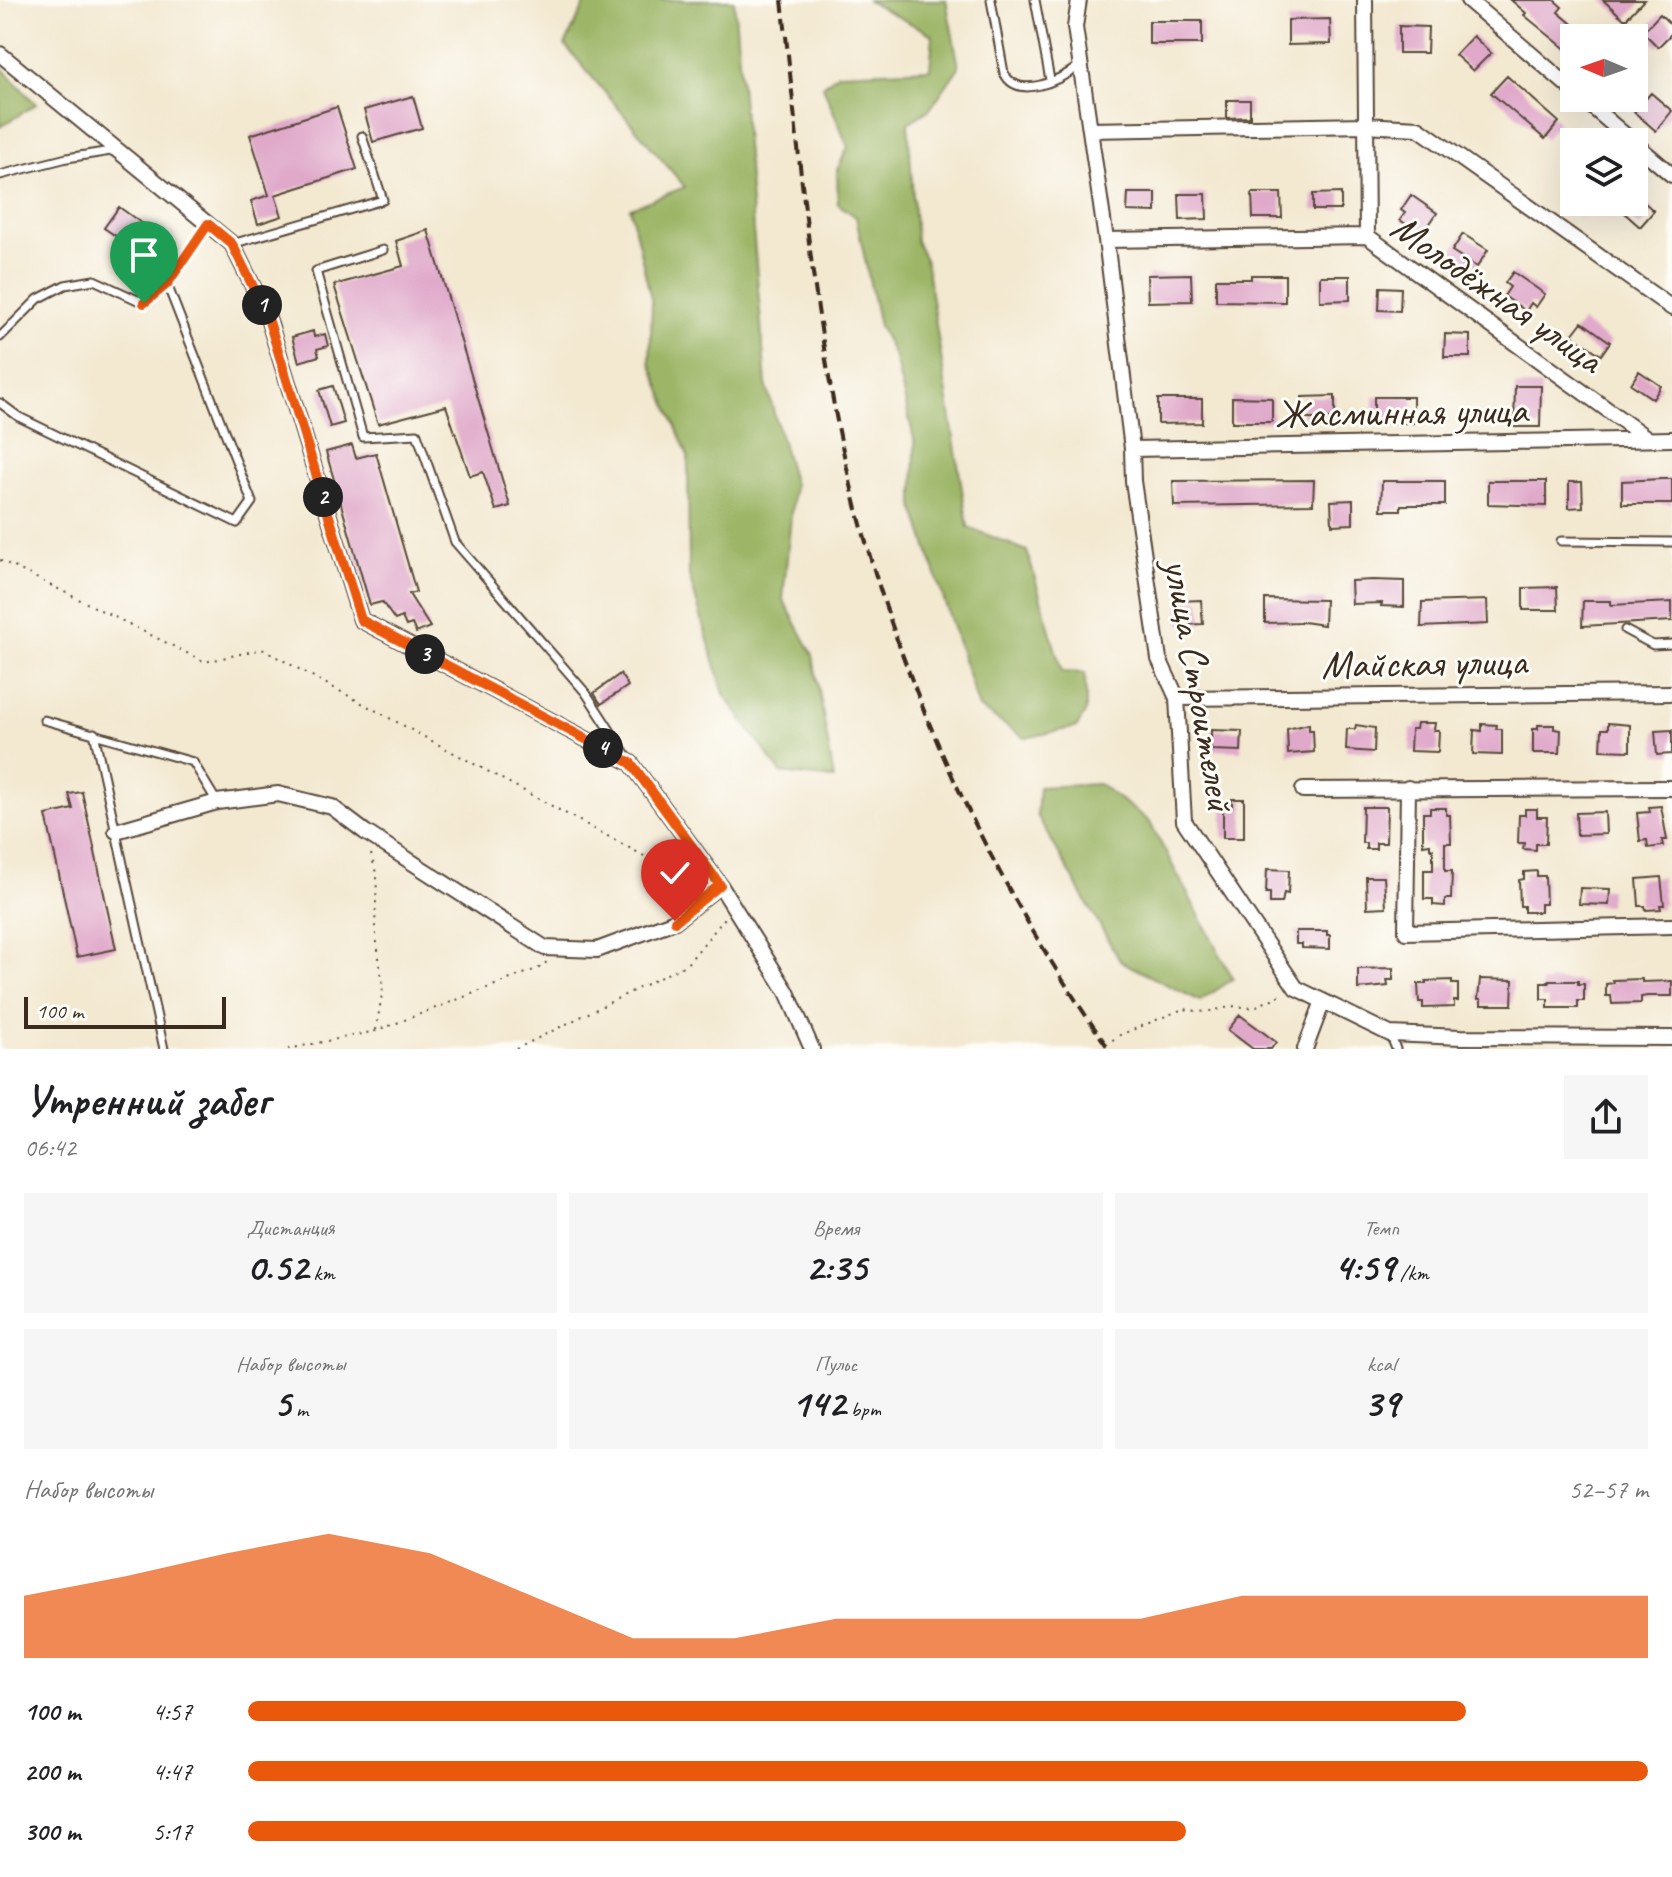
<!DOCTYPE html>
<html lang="ru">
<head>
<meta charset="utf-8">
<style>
	:root { --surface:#fff; --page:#f6f6f6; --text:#202124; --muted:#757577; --accent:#ea580c }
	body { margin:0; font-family:Caveat,sans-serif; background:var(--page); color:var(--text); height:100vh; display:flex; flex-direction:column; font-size:30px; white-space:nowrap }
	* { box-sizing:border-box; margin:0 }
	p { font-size:26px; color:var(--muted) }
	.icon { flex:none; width:44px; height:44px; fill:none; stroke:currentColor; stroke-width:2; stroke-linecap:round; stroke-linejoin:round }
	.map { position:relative; height:1049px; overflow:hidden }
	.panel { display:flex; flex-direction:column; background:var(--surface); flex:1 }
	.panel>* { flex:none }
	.needle { width:52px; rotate:272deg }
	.buttons { position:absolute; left:1560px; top:24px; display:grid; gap:16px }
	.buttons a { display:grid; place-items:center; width:88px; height:88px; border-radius:0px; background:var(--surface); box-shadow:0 8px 32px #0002; font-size:40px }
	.scale { position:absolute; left:24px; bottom:20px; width:202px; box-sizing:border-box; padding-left:8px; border:4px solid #3b2a1e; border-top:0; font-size:22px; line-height:28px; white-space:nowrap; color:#3b2a1e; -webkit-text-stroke:6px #fdfcf7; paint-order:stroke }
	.pin { position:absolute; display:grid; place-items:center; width:68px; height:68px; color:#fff; margin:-82px -34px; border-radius:50% 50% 50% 0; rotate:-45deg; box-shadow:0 0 8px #0007 }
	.pin .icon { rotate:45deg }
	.km { position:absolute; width:40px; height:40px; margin:-20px; border-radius:50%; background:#222; color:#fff; font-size:22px; line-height:40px; text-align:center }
	.round { display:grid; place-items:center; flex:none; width:84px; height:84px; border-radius:0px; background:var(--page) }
	.headline { display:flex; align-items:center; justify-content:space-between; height:136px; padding:0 24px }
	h1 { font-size:44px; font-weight:600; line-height:60px }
	.figures { display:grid; grid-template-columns:repeat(3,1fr); gap:12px; height:136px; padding:8px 24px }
	.figures div { display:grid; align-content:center; border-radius:0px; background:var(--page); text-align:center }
	.figures b { font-size:40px; font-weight:600 }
	.figures small { font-size:22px; font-weight:400 }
	.figures p { font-size:22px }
	.chart { height:224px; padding:16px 24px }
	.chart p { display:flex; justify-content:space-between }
	.chart svg { width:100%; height:144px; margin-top:8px; fill:var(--accent); opacity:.7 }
	ul { padding:0 24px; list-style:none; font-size:26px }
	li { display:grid; grid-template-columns:128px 96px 1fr; align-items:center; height:60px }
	li i { height:20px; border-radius:10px; background:var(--accent) }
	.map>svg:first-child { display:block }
	.forest { fill:#9cb566; stroke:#6c7042; stroke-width:2 }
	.building { fill:#e0a9ca }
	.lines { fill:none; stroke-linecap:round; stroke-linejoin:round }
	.service-casing { stroke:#574639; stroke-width:11 }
	.minor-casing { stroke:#574639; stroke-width:18 }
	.path { stroke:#574639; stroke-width:2; stroke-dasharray:2 6; stroke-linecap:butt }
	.service { stroke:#fff; stroke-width:7 }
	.minor { stroke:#fff; stroke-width:14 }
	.rail { stroke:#3b2a1e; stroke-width:4; stroke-dasharray:12 6; stroke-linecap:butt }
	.route-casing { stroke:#fff; stroke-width:16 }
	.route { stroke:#ea580c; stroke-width:10 }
	.labels { text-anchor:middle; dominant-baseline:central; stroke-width:6; stroke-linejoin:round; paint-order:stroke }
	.street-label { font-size:40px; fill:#3b2a1e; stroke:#fdfcf7 }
</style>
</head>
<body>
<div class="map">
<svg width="1672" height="1049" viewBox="0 0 1672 1049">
	<rect width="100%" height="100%" fill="#fdfcf7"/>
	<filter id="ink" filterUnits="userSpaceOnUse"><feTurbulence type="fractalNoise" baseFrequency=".0125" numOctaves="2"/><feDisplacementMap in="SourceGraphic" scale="16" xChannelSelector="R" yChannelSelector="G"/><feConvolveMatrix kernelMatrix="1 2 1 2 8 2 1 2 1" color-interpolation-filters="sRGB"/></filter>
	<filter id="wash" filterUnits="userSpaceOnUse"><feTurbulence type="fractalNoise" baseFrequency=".006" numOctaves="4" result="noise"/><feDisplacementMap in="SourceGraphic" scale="32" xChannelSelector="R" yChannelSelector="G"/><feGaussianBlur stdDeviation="1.8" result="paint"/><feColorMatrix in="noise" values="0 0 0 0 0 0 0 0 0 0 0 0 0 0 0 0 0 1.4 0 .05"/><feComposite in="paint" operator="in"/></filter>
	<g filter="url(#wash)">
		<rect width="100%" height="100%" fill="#f3e8d0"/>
		<path class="forest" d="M587,0H734L766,384L794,485L783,599L813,655L834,779L781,773L724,694L689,576L688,456L650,363L652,303L630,208L685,187L565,45Z
			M866,0H946L959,67L930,109L908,123L916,241L926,262L968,527L1027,551L1062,672L1085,673L1086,711L1077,727L1025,738L979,708L914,507L915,443L895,358L879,326L856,217L838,204L837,170L848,147L823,86L838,73L930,69L933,35Z
			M0,66L36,104L0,127Z
			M1099,784L1149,821L1233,979L1200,1001L1120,961L1037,815L1039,787Z"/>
		<g id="blocks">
			<path class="building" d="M1511,0H1554L1562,7L1558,12L1589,38H1574V56L1524,15L1526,13Z
				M1603,0H1644L1625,20Z
				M1660,14L1672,26V33L1658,47L1643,32Z
				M1330,19L1331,44L1288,45V20Z
				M1149,21H1202V44H1149Z
				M1399,26L1428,27L1427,53H1399Z
				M1473,36L1491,53L1473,71L1455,55Z
				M1507,76L1559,122L1545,139L1491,93Z
				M1651,93L1672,111L1656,131L1634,112Z
				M413,96L422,128L373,142L364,110Z
				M1227,100H1250V117L1227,118Z
				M337,107L357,169L275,195L282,216L258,224L251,201L269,195L250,135Z
				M1128,193H1156V212L1127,211Z
				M1252,193H1281L1282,218H1253Z
				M1341,193V210H1313V194Z
				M1634,193L1654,211L1640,227L1612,202H1634Z
				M1179,194H1206L1207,219L1180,220Z
				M1411,195L1437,213L1422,235L1400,220L1405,213L1401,210Z
				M119,207L165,240L151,260L104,228Z
				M428,230L510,506L496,510L483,472L470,476L446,406L378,424L334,285L403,266L396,241Z
				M1463,234L1488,250L1477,267L1452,251Z
				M1513,272L1545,294L1536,307L1531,303L1526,311L1504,296L1510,287L1505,283Z
				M1191,274L1192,301L1148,302L1147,275Z
				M1251,275H1285V302L1216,301V279H1251Z
				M1320,276H1350V300L1320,301Z
				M1380,287L1401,288L1400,311L1379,310Z
				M1582,322L1610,342L1601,355L1572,335Z
				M313,331L314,337L325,334L328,346L317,349L319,356L299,362L292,337Z
				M1445,334L1470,335V357H1444Z
				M1639,371L1661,386L1653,399L1631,384Z
				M333,386L344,423L330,427L319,390Z
				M1515,386H1541L1540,427H1514Z
				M1335,396V419H1303L1302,397Z
				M1232,397L1272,398V422H1232Z
				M1374,397H1413V423H1374Z
				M1158,399H1202V423L1158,424Z
				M352,445L356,458L376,453L416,592L409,594L430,627L416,633L412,624L406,626L402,617L395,620L382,602L370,605L326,452Z
				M1662,479H1672V504H1622V481Z
				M1314,480L1313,504L1174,506L1173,481Z
				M1382,481H1445V505H1401V510H1381Z
				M1488,481H1546V506L1488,504Z
				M1569,482H1582L1583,507L1569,508Z
				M1353,500V524L1332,525L1331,501Z
				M1373,580L1404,581V607L1381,606L1382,603L1352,604L1351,581Z
				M1557,587L1558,610H1523V588Z
				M1265,599L1325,600L1324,625L1303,622L1265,623Z
				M1201,600L1203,624L1180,625L1179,601Z
				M1487,600L1488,624L1421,627L1422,602Z
				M1583,601H1611V605L1672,602V621L1582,626Z
				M620,674L628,686L601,704L594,693Z
				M1417,723H1435L1434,730H1439L1438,752L1410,751L1411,729H1416Z
				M1608,723L1630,725V751L1601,750L1602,729H1608Z
				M1309,724V730H1313L1314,752L1288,754L1287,729Z
				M1482,724L1497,725L1496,729H1502V755L1473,754L1474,730L1482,731Z
				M1356,725L1375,728L1374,752L1346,750L1347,729H1355Z
				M1538,725H1554V729L1561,730L1560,753H1533V729H1538Z
				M1211,730L1242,731L1241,751L1211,750Z
				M1672,730V754L1657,755L1655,731Z
				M82,792L116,949L77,957L46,815L73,809L69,794Z
				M1232,799H1244V838H1223V807H1232Z
				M1661,806L1667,840H1662L1663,846L1648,848L1647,840L1640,841L1637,813L1650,812L1649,807Z
				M1363,807H1387L1386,843H1376V849H1366V843H1362Z
				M1430,808H1446V815H1450L1451,843H1445V871H1452L1451,899H1445V906L1433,905V899H1424V870H1433V849H1430V844L1423,845V813H1430Z
				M1525,809H1537V817H1547L1546,844H1536V850L1523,849L1524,843H1518L1519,815H1525Z
				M1605,812L1606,834L1577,835L1576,813Z
				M1267,869L1289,870L1288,894L1284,893L1282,903H1270V893H1266Z
				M1537,871V876H1545L1546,904H1540V912H1524V906H1520L1519,880L1524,879V872Z
				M1366,877H1384L1386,907L1367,908Z
				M1661,877L1664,905H1660L1661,909L1646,910L1645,906H1639L1637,879Z
				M1580,888L1610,889L1609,905L1579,904Z
				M1296,931H1327V935H1330V949L1302,948V944H1296Z
				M1393,968V980H1387L1388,986L1358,989V969Z
				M1480,979L1513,980L1512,1005H1481V999H1478Z
				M1642,979V982L1672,981V996H1647L1641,997V1003L1612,1004L1611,996H1606V984L1614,983L1613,980Z
				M1452,980V984H1458V1001H1454V1007L1423,1008V1002H1419L1418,984H1426V981Z
				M1548,981H1578V984H1584V1001H1578V1008H1548V999H1541V983H1549Z
				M1240,1015L1276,1042L1271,1049H1253L1228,1030Z"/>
		</g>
	</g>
	<g filter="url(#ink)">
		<use href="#blocks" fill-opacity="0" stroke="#574639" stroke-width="2"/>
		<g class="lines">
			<g class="service-casing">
				<path id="service" d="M991,0L1004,73C1018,101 1060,80 1079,66
					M1035,0L1050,80
					M0,175L67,158L117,150
					M232,244L383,200L362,136
					M383,250L316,271L363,437L417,434L455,542L586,693L628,758
					M0,337L38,299L65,285L94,280L144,303L167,284L208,224
					M0,403L19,417L237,523L252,502L167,284
					M1561,541L1672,542
					M1625,630L1653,645L1672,644
					M44,720L193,762L217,802
					M94,733L164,1049
					M1390,1034L1396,1049"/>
			</g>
			<g class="minor-casing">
				<path id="minor" d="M1079,0L1075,27L1106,240L1132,449L1133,481L1159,659L1177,698L1184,821L1296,988L1390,1034L1461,1037L1672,1038
					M1365,0L1367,236
					M1468,0L1574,91
					M0,54L232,244L267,315L361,620L631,763L720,885L787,992L812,1049
					M1582,98L1633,142
					M1090,130L1365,125L1418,128L1672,308
					M1634,143L1672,175
					M1106,240L1367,236L1648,439
					M1132,449L1672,439
					M1177,698L1672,693
					M1408,788L1406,932L1672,926
					M1303,790L1672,788
					M116,831L217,802L278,794L332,807L365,832L545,948L597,950L675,921L720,885
					M1305,1049L1323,1001"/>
			</g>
			<path class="path" d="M0,560L205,662L262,649L670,870L696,878
				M371,854L377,877L375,927L383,988L376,1030
				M288,1049L376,1031L539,968L547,962
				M516,1049L687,964L725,918
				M1099,1049L1120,1035L1183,1009L1205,1012L1235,1006L1252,1008L1281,995"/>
			<use href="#service" class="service"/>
			<use href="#minor" class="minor"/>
			<path class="rail" d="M782,0C798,142 810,286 838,426C881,645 980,867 1109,1049"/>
		</g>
	</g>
	<g class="lines" filter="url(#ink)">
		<g class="route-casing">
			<path id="route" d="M144,303L167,284L208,224L232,244L267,315L361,620L631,763L720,885L675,921"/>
		</g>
		<use href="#route" class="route"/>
	</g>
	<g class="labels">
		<g class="street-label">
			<text transform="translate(1497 293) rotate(35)">Молодёжная улица</text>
			<text transform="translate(1401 412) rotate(-1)">Жасминная улица</text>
			<text transform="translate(1424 663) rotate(-1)">Майская улица</text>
			<text transform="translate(1199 685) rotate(80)">улица Строителей</text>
		</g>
	</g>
</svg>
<div class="buttons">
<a><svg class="needle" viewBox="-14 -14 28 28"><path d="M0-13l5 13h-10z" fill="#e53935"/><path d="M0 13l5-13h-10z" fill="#757577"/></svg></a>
<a><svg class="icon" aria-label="layers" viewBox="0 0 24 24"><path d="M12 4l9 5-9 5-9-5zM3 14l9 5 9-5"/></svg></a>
</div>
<div class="scale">100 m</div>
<div class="pin" style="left:144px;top:303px;background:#1e9e55"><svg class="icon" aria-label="arrive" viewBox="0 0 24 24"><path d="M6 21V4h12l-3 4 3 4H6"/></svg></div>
<div class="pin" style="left:675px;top:921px;background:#d93025"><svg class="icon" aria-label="check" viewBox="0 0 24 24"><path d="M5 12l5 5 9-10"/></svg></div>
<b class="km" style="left:262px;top:305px">1</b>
<b class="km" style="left:323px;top:497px">2</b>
<b class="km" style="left:425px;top:654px">3</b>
<b class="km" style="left:603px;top:748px">4</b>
</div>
<section class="panel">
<div class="headline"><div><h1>Утренний забег</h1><p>06:42</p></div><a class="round"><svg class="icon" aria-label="share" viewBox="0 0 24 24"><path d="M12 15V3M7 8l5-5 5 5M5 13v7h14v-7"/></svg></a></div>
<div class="figures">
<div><p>Дистанция</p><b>0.52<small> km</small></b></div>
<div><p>Время</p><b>2:35</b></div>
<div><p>Темп</p><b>4:59<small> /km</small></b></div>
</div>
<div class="figures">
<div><p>Набор высоты</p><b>5<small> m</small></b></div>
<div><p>Пульс</p><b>142<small> bpm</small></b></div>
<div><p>kcal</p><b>39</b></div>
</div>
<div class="chart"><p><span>Набор высоты</span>52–57 m</p>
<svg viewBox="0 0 160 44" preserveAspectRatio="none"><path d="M0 44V25L10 19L20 12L30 6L40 12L50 25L60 38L70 38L80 32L90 32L100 32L110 32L120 25L130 25L140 25L150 25L160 25V44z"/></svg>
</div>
<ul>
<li><b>100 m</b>4:57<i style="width:87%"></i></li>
<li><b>200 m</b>4:47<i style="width:100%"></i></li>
<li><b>300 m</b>5:17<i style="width:67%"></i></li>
</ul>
</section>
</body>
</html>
